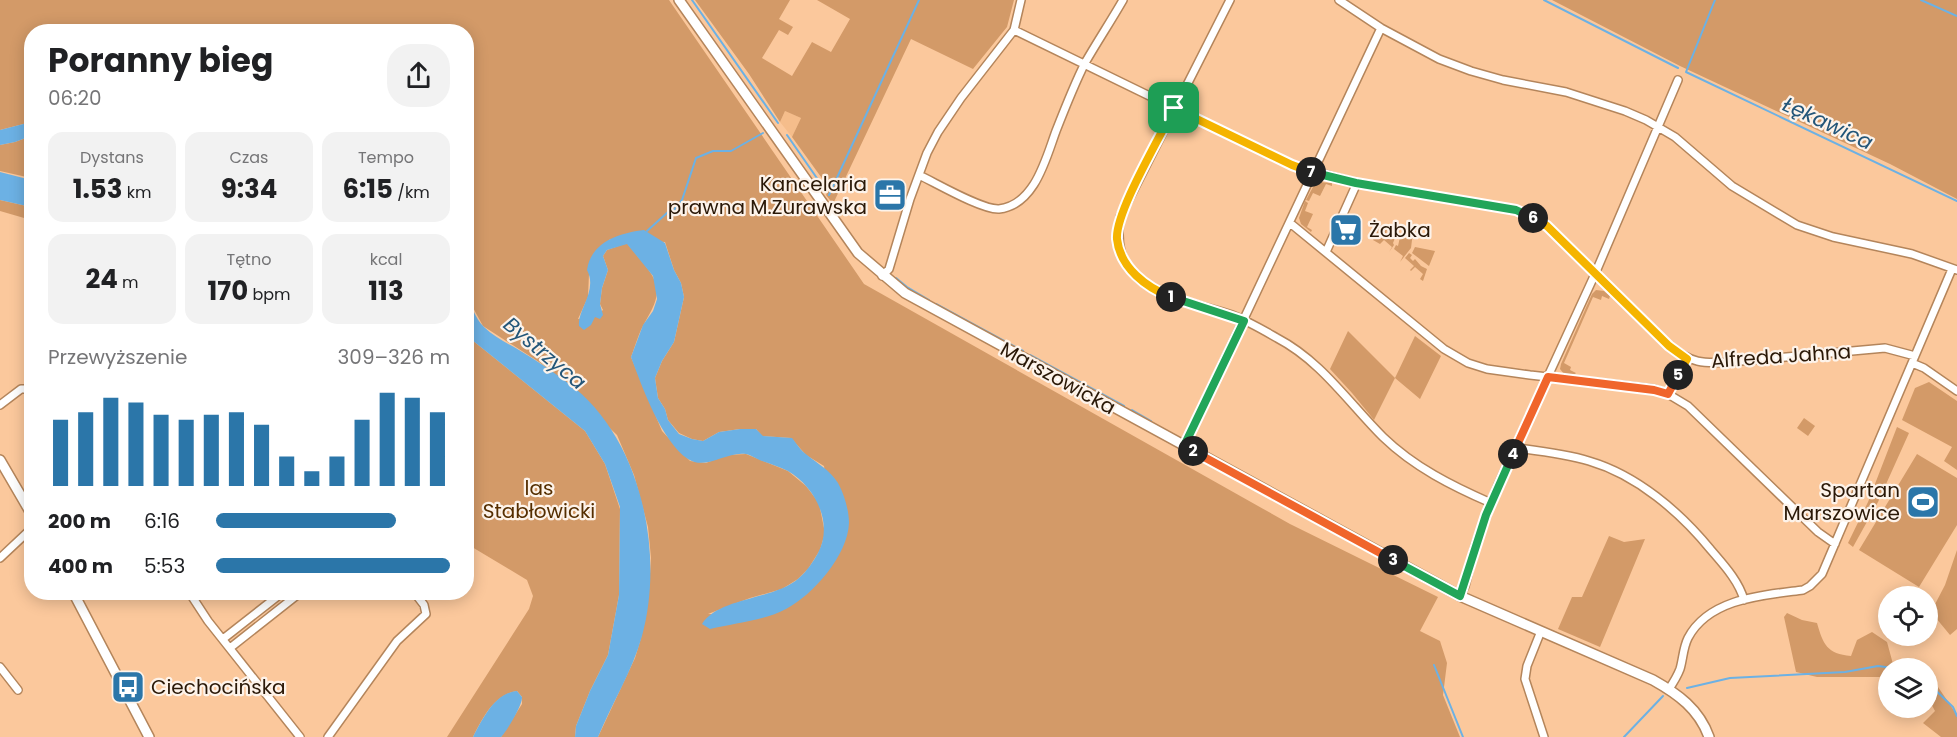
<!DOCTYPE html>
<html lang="pl">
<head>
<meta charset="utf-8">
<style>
	:root { --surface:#fff; --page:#f2f2f2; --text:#202124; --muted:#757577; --accent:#2b76a9 }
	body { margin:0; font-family:Poppins,sans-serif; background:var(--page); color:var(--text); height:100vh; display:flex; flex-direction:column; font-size:22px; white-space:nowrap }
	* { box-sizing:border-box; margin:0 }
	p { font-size:20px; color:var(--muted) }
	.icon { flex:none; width:33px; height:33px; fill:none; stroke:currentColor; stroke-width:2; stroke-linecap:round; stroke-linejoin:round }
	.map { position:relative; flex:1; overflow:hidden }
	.drawer { position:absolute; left:24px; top:24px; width:450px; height:576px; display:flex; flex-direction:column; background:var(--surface); border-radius:24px; box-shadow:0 3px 15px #0003 }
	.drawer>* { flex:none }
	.fabs { position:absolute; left:1878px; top:586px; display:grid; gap:12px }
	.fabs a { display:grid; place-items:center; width:60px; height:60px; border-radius:50%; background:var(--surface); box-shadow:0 3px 15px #0003; font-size:30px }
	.pin { position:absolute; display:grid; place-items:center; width:51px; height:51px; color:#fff; margin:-26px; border-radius:12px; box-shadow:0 3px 9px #0006 }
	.km { position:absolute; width:30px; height:30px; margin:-15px; border-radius:50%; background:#222; color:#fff; font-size:16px; line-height:30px; text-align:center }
	.round { display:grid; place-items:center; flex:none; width:63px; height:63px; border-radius:24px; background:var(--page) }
	.summary { display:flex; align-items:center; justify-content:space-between; height:102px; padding:0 24px }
	h1 { font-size:33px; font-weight:700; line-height:45px }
	.metrics { display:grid; grid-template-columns:repeat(3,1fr); gap:9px; height:102px; padding:6px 24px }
	.metrics div { display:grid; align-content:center; border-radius:15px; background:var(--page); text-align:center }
	.metrics b { font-size:26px; font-weight:700 }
	.metrics small { font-size:16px; font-weight:400 }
	.metrics p { font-size:16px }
	.chart { height:168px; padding:12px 24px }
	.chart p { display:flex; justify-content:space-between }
	.chart svg { width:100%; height:108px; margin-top:6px; stroke:var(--accent); stroke-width:6 }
	ul { padding:0 24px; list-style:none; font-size:20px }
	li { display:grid; grid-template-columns:96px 72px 1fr; align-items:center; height:45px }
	li i { height:15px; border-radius:8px; background:var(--accent) }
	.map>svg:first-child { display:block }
	.built { fill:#f5bd8b }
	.green { fill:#d39a68; fill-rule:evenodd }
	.water { fill:#6cb1e4 }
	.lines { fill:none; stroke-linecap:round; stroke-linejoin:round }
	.stream { stroke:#6cb1e4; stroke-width:2 }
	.minor-casing { stroke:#b4855b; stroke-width:10 }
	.tertiary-casing { stroke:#b4855b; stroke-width:12 }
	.minor { stroke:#fff; stroke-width:7 }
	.tertiary { stroke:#fff; stroke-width:9 }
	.split-1-casing { stroke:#fff; stroke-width:12 }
	.split-2-casing { stroke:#fff; stroke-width:12 }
	.split-3-casing { stroke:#fff; stroke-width:12 }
	.split-4-casing { stroke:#fff; stroke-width:12 }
	.split-5-casing { stroke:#fff; stroke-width:12 }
	.split-6-casing { stroke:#fff; stroke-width:12 }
	.split-7-casing { stroke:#fff; stroke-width:12 }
	.split-8-casing { stroke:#fff; stroke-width:12 }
	.split-1 { stroke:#f5b400; stroke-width:8 }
	.split-2 { stroke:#22a559; stroke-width:8 }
	.split-3 { stroke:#f0652b; stroke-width:8 }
	.split-4 { stroke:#22a559; stroke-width:8 }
	.split-5 { stroke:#f0652b; stroke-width:8 }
	.split-6 { stroke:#f5b400; stroke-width:8 }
	.split-7 { stroke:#22a559; stroke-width:8 }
	.split-8 { stroke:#f5b400; stroke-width:8 }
	.labels { text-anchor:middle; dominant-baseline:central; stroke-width:4.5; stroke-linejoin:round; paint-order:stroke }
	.poi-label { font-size:20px; fill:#2a1807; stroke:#fdf3ea; text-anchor:end }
	.street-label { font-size:20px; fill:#2a1807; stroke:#fdf3ea }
	.park-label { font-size:20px; fill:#552e00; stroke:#fdf3ea }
	.water-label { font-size:21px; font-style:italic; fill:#235679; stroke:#fdf3ea }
</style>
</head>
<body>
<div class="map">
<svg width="1957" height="737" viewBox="0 0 1957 737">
	<rect width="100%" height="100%" fill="#fbc89c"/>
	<path class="built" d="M785,111L801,118L792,137L780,122Z"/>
	<path class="green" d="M0,0H669L864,284L1290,524L1438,597L1420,631L1440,641L1447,663L1443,695L1460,737H598L635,658L641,638L649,590L651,558L648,527L634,475L617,435L542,364L483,326L471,304L466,291V32H32L31,122L0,130ZM610,239L665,242L674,270L681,283L684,297L674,342L662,361L655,378L658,398L665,409L668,420L679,433L692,439L703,441L719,432L740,429H756L762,436L791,438L806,455L824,466L836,559L766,616L708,614L750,598L782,589L798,579L808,569L820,550L825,533L819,503L806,486L788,471L746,454L726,455L706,463L690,461L662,431L631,357C635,347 638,335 643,326C651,310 663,296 653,277C649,269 633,251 627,243L607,250L603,256L608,270L602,288L600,304L603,310L595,316L578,319L588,297L589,274Z
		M695,0H790L779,19L793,27L788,35L779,30L762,58L792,76L812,42L831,52L850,19L817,0H1014L1007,27L973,69L911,39L833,204L826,195L829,188L792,137L801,118L785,111L780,122L749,74Z
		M1552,0H1957V199L1890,164L1680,66Z
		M31,136V178L0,171V145L15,142Z
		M1318,182L1332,183V186L1326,184L1320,196L1313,193L1309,201L1306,200L1313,187Z
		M0,200L31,207V220L0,211Z
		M1305,201L1308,203L1305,211L1313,214L1307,227L1312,230L1311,232L1301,224L1299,218Z
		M1380,225L1387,228L1386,235L1397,236L1400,230L1397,239L1395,238L1393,243L1394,245L1389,252L1392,247L1384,240L1380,244L1373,240Z
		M1413,232L1411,248L1400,262L1403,256L1394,249L1396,245L1398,246L1400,237L1411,239Z
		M1415,247L1435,251L1429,266L1412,253Z
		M1409,253L1412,255L1410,258L1413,261L1415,259L1421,266L1427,269L1423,281L1420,279L1423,274L1415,267L1411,271L1410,270L1414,266L1405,258Z
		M1596,290L1604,291L1610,296L1609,299L1602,296L1601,300L1593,297L1564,363L1571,367L1570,370L1576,373L1575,374H1564L1560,369L1561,364L1592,294Z
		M1348,331L1395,378L1415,336L1441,356L1420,399L1395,378L1374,420L1352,393L1330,369Z
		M467,336L585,431L605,464L620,509L619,595L608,655L590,691L576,726L575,737H501L522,704V697L517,691C494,694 482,719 473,737H447L529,609L533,596L527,580L467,544Z
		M1929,382L1957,401V470L1944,461L1952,447L1902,420L1915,388Z
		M1804,418L1815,426L1808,436L1797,428Z
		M1897,427L1909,433L1878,502L1853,547L1848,543L1868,502Z
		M1917,454L1957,478V525L1919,587L1859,550Z
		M1609,536L1624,542L1645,539L1600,647L1558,629L1572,597H1582Z
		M1957,550V629L1950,635L1931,612L1945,585Z
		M1787,613L1802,620L1817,623C1823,644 1827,654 1851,656L1857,640L1872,632L1887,642L1893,664L1905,669H1888V677H1817L1796,672L1784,617Z
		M1928,680L1936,684L1957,715V737H1941L1923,723L1935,711L1928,698Z"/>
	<path class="water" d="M31,122V136L15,142L0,145V130Z
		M0,172L31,180V207L0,200Z
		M644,230L665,243L674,270L681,283L684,297L674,342L662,361L655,378L658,398L665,409L668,420L679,434L692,439L703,441L719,432L740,429H756L763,436L792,438C797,444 801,451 807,455C818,464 830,470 838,483C844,494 849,510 849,523C848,555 813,595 786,609C763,621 734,623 710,629L702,624C719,597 775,600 799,578C807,571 813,562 818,553C834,523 815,487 788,471C780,467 771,464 762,461C757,459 751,455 746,454C726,451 706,471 688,459C662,442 642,387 631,357L643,325L653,311L657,299L653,276L627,244L607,250L603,256L608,270L602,288L600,304L603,315L600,319L595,317L591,325L584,330L579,326C577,310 598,291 587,270C591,242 619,233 644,230Z
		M466,291C470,302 475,319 484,327C494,337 507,343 519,350C536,360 552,371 568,383C641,436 665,553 642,636C632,672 612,703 598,737H575L576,726L590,691L608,655L619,595L620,507L605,464L585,431L467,336Z
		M517,691L522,697C523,704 507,731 501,737H473C482,720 494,693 517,691Z"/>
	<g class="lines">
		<path class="stream" d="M692,0L778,123
			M1544,0L1678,68
			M1715,0L1686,72L1957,201
			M1921,0L1957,16
			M787,135L821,184
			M829,195L919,0
			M647,231L668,212L673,211L682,200L696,158L713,151H731L763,133
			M896,278L907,287L929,300
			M936,304L1023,351
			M1030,355L1124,406
			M1132,410L1151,421
			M1434,665L1463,737
			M1928,683L1953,707L1957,716
			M1687,688L1730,678L1845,672L1878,666L1900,669
			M1624,737L1663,696"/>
		<g class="minor-casing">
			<path id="minor" d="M1230,0L1120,217C1117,243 1119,261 1139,279C1165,301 1201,304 1232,315C1248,321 1263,330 1277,338C1321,361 1348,402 1383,437C1414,467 1452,486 1491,503
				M1339,0L1381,28L1439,59L1471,71L1503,80L1566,92L1625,111L1646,120L1675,137L1732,186L1797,225L1833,237L1912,254L1957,270
				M1014,30L1291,165L1357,183L1516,210L1547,226L1669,346C1692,363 1702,364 1730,362L1885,348L1915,356
				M919,175C936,183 982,210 999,209C1035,205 1046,158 1056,131C1065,108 1074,85 1085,63C1097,42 1111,21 1123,0
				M1290,223L1444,349L1468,363L1487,369L1530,375L1654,389L1668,394L1688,406L1818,532L1835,544
				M1326,252L1357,183
				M882,276L889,269L910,199L927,153L938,132L961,98L1014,30L1021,0
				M1912,363L1924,368L1957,391
				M1668,394L1687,359
				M0,405L21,389H32
				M1184,446L1381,28
				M1517,448C1541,451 1566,454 1589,461C1637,475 1680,512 1711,550C1723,564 1739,581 1744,600
				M0,558L32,528
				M189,592L208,621L300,737
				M1460,596L1465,586L1475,546L1498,485L1595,274L1678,80
				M1541,631L1527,666L1525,679L1544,737
				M223,639L283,592
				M230,648L301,592
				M0,667L18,690
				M1669,689C1673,683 1677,677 1680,669C1683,659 1683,648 1688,638C1709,598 1764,595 1803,590L1810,586L1822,574L1952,269
				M328,737L397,641L426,614L424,605L414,592"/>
		</g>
		<g class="tertiary-casing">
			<path id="tertiary" d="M679,0L858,253L905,293L1460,596L1653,680C1678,694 1699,709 1709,737
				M0,460L32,515
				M73,592L149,737"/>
		</g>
		<use href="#minor" class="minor"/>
		<use href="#tertiary" class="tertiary"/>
	</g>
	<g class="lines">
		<g class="split-1-casing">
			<path id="split-1" d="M1171,297C1147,288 1120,268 1117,239C1115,212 1161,136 1174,108"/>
		</g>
		<g class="split-2-casing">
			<path id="split-2" d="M1171,297L1244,321L1184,446L1193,451"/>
		</g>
		<g class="split-3-casing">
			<path id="split-3" d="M1193,451L1393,560"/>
		</g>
		<g class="split-4-casing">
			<path id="split-4" d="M1393,560L1460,596L1486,515L1513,454"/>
		</g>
		<g class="split-5-casing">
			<path id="split-5" d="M1513,454L1548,377L1654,390L1668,394L1678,375"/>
		</g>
		<g class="split-6-casing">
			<path id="split-6" d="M1533,218L1547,226L1669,346L1687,359L1678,375"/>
		</g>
		<g class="split-7-casing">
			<path id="split-7" d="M1311,172L1356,183L1516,210L1533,218"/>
		</g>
		<g class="split-8-casing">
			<path id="split-8" d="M1174,108L1292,165L1311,172"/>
		</g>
		<use href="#split-1" class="split-1"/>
		<use href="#split-2" class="split-2"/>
		<use href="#split-3" class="split-3"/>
		<use href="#split-4" class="split-4"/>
		<use href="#split-5" class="split-5"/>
		<use href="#split-6" class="split-6"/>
		<use href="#split-7" class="split-7"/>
		<use href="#split-8" class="split-8"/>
	</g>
	<defs>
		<g id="office-square" transform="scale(1.725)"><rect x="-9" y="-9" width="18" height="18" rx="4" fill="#2b76a9" stroke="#fdf3ea"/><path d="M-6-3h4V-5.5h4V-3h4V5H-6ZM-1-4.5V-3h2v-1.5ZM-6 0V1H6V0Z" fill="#fff"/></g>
		<g id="supermarket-square" transform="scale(1.725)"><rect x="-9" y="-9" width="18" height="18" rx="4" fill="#2b76a9" stroke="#fdf3ea"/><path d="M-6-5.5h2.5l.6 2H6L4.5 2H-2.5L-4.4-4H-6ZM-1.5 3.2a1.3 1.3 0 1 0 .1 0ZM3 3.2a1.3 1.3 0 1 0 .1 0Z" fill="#fff"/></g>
		<g id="stadium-square" transform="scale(1.725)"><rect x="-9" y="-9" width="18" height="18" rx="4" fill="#2b76a9" stroke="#fdf3ea"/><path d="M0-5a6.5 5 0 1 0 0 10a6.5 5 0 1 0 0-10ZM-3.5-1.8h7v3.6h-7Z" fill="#fff"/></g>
		<g id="bus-square" transform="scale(1.725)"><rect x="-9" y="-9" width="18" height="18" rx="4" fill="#2b76a9" stroke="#fdf3ea"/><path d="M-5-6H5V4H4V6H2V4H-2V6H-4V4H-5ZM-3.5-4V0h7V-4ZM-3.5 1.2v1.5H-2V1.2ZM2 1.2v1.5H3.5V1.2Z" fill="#fff"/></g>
	</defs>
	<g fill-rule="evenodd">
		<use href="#office-square" x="890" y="195"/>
		<use href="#supermarket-square" x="1346" y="230"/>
		<use href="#stadium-square" x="1923" y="502"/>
		<use href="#bus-square" x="128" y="687"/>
	</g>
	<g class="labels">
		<g class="poi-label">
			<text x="867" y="184">Kancelaria<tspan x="867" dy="23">prawna M.Zurawska</tspan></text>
			<text x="1369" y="230" text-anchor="start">Żabka</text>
			<text x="1900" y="490">Spartan<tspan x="1900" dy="23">Marszowice</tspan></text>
			<text x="151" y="687" text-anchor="start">Ciechocińska</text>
		</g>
		<g class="street-label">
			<text transform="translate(1781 356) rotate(-4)">Alfreda Jahna</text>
			<text transform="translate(1058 378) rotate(29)">Marszowicka</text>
		</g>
		<g class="park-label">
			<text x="539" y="488">las<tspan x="539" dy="23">Stabłowicki</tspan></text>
		</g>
		<g class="water-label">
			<text transform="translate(1828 123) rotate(25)">Łękawica</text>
			<text transform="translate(545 353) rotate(40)">Bystrzyca</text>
		</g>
	</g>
</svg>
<div class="fabs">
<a><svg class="icon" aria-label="locate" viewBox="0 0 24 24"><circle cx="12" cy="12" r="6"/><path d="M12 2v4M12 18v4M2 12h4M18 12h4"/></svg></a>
<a><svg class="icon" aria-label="layers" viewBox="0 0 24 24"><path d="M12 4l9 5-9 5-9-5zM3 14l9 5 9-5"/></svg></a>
</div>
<div class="pin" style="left:1174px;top:108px;background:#1e9e55"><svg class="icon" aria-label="arrive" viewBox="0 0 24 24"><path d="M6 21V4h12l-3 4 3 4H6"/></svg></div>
<b class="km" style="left:1171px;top:297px">1</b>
<b class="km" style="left:1193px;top:451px">2</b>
<b class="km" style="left:1393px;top:560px">3</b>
<b class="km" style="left:1513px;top:454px">4</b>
<b class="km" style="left:1678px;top:375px">5</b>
<b class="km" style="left:1533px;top:218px">6</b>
<b class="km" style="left:1311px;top:172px">7</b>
<section class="drawer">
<div class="summary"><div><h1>Poranny bieg</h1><p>06:20</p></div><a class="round"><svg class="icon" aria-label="share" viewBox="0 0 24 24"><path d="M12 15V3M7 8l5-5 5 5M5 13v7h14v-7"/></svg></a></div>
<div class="metrics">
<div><p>Dystans</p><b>1.53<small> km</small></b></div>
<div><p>Czas</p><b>9:34</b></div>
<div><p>Tempo</p><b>6:15<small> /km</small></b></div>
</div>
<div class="metrics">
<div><b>24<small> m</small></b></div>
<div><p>Tętno</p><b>170<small> bpm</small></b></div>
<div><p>kcal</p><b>113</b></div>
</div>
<div class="chart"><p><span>Przewyższenie</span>309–326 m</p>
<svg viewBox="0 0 160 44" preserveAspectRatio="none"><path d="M5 44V17M15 44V14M25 44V8M35 44V10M45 44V15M55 44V17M65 44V15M75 44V14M85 44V19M95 44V32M105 44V38M115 44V32M125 44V17M135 44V6M145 44V8M155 44V14"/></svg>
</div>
<ul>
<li><b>200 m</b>6:16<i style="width:77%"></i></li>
<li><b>400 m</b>5:53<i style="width:100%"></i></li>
</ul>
</section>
</div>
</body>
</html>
